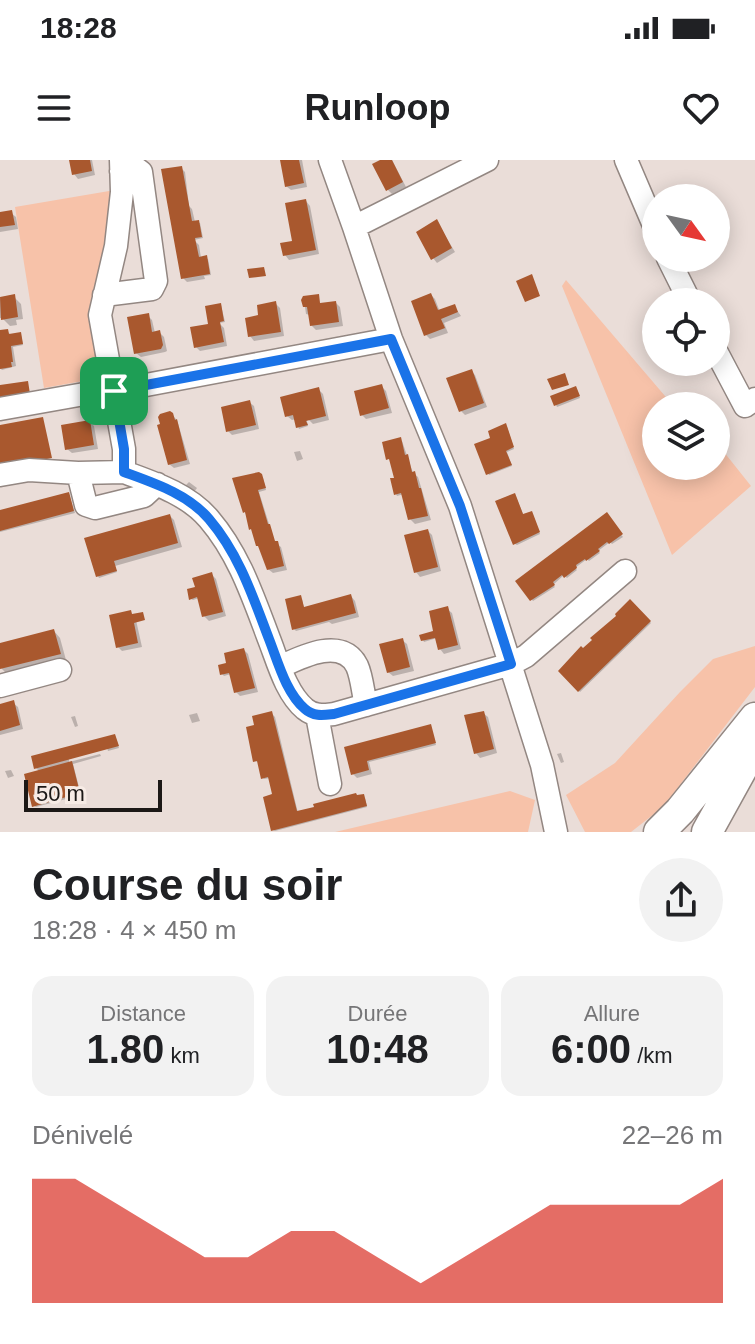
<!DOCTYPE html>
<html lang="fr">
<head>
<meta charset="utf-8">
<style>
	:root { --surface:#fff; --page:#f2f2f2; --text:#202124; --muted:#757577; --accent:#d93025 }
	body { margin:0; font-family:Helvetica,sans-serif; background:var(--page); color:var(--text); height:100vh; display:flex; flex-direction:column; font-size:30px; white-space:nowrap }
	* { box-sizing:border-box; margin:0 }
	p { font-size:26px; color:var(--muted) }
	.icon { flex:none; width:44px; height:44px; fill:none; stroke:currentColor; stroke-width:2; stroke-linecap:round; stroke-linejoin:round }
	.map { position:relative; height:672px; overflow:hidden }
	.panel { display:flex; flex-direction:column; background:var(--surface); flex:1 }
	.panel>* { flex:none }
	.needle { width:52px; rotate:123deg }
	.buttons { position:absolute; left:642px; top:24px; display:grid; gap:16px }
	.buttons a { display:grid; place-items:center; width:88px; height:88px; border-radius:50%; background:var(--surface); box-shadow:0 4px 20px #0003; font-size:40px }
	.scale { position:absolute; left:24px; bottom:20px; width:138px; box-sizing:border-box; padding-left:8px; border:4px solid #1c1816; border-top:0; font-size:22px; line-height:28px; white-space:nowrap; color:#1c1816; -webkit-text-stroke:6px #f7ebe5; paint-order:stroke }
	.pin { position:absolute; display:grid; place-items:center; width:68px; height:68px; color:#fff; margin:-34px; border-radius:16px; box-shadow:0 4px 12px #0006 }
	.round { display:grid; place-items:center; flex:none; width:84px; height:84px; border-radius:42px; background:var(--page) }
	.head { display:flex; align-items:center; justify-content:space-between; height:136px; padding:0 32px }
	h1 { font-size:44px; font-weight:700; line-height:60px }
	.figures { display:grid; grid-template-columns:repeat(3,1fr); gap:12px; height:136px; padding:8px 32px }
	.figures div { display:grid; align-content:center; border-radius:20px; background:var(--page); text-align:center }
	.figures b { font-size:40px; font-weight:700 }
	.figures small { font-size:22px; font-weight:400 }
	.figures p { font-size:22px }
	.chart { height:224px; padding:16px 32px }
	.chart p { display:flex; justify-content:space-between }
	.chart svg { width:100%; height:144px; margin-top:8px; fill:var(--accent); opacity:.7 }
	.status { display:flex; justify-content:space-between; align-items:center; height:56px; padding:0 40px; background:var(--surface); direction:ltr }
	.status svg { height:22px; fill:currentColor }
	header { display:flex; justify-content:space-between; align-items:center; height:104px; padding:0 32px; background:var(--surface); font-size:36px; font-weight:700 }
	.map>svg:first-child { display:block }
	.green { fill:#f7c2a9 }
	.shadow { fill:#0003 }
	.building { fill:#a9582e }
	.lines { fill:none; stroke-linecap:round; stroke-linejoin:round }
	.minor-casing { stroke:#938782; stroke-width:25 }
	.secondary-casing { stroke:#938782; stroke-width:33 }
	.minor { stroke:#fff; stroke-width:22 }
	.secondary { stroke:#fff; stroke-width:30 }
	.route-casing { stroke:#fff; stroke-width:16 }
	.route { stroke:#1a73e8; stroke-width:10 }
</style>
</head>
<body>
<div class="status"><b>18:28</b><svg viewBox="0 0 49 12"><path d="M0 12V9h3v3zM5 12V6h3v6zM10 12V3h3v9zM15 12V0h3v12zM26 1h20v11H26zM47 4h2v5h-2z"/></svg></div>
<header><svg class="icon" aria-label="menu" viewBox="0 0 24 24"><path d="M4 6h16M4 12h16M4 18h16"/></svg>Runloop<svg class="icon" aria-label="heart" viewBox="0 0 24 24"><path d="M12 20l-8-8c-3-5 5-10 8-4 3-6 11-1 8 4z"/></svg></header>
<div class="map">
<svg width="755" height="672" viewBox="0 0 755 672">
	<rect width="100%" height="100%" fill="#eaddd8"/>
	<path class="green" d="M115,30L109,82L90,143L101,207L94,219L44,228L15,47Z
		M566,120L665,236L676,246H656V306H716V282L751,326L672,395L562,126Z
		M755,486V527L663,647L631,672H585L566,635L615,603L680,532L713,499Z
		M510,631L535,640L528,672H335Z"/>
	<path class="shadow" d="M71,0H92L95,15L78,19L74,14Z
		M282,0H302L307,27L291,30L286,26Z
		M381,0H392L406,27L392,34L388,30Z
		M181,8L185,12L189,46L192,49L195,62L200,63L203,78L194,80L199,85L201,98L208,99L211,115L204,116L205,119L187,122L183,118Z
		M306,41L310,46L319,94L289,100L285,95L295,83Z
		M11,53L16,57L18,69L0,72V54Z
		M437,62L455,92L437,103L433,98Z
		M431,135L435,139L440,152L454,146L461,156L444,163L448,173L430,179L426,175Z
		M318,136L320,145L336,143L340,147L343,166L316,170L311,165L310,155L306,154L304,140Z
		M14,137L21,144L23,159L16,160L17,165L10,166L2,158H0V139Z
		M275,143L280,148L284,176L254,181L250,176L260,156Z
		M221,145L225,162L219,163L224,168L227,186L200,191L196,187L212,165Z
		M148,156L152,160L155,173H160L164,177L167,191L165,192L141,197L136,193Z
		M7,171L12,176L21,175L23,185L13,187L16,206L2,210L0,208V172Z
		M471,211L475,215L487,247L465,255L461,251Z
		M382,227L386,231L392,253L366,259L362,255Z
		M319,230L323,234L329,260L313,264L306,257L308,266L299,269L296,259L292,260L287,256Z
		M577,230L580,238L557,247L556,245Z
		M249,242L254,246L259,269L232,275L228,271Z
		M172,255L177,260L190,304L174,308L169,304Z
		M89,262L94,266L98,289L72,293L67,289Z
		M507,267L514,289L507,292L512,306L489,315L488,313L493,279Z
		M402,281L413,313L418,317L431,360L415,364L410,359L404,334L397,336L396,334Z
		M300,291L303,299L297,301L294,292Z
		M259,314L263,318L266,330L259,332L275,383L281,387L287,410L273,413L268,409L245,352Z
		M189,322L197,328L194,332L185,326Z
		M69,334L75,353L0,372V352Z
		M516,337L524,356L533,355L540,374L517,385L515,384Z
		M606,355L623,377L612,384L610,382L598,391L600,393L589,401L587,399L575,408L577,410L567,418L564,415L553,425L555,427L533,441L518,422Z
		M170,356L174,360L182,387L115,406L117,412L99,418L98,416L95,408Z
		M428,371L432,375L441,411L420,417L416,412Z
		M212,415L216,419L226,456L209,461L204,456L199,438L193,440L191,439L197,429Z
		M351,436L355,441L359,457L332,464L329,462L296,471L294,469L302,439L304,449Z
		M630,442L651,463L580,532L560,511L583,491Z
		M447,449L452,453L461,489L444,494L440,489L437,478L424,482L423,480L433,473Z
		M130,452L136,460L142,487L122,491L118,487Z
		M54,471L60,478L66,500L8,515L1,508L0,485Z
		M402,480L407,484L414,511L393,516L388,512Z
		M244,490L248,494L258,532L240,536L236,532L231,514L224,516L222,514L226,505Z
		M13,543L18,547L23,569L0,575V546Z
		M197,553L200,561L192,563L189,555Z
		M271,553L275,557L298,653L365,638L367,647L275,671L273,670L274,636L270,618L264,619L263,618L259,602L255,601L254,567Z
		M483,553L488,557L497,593L480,598L476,593Z
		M75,556L78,566L75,567L71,557Z
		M430,566L436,585L369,602L372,614L357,618L353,614L346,588Z
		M115,576L119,588L108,591L107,588L69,598V602L100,594L101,596L73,604L81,635L36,647L34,646L40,612L36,608Z
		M561,593L564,602L561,603L557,594Z
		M11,610L14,616L8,618L5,611Z"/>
	<path class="building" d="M69,0H90L92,11L72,15Z
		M280,0H299L304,23L285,27Z
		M380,0H392L403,22L386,31L372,4Z
		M182,6L192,61L199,60L202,77L195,78L199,97L207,95L210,114L181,119L161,9Z
		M306,39L316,90L283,96L280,83L292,81L285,43Z
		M12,50L15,65L0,67V52Z
		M437,59L452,88L431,100L416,72Z
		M264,107L266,116L249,118L247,109Z
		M532,114L540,136L525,142L516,121Z
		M431,133L438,150L455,144L458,152L441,159L445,168L424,176L411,141Z
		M15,134L18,157L1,160L0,137Z
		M319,134L320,143L336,141L339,162L310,166L307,147H303L301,140L303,136Z
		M276,141L281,172L248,177L245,158L258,155L257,145Z
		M221,143L224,161L220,162L224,182L194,188L190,167L208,164L205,146Z
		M149,153L152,172L160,170L163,185L161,189L134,194L127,157Z
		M8,169L9,174L21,172L23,184L11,186L13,202H11L12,207L0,209V170Z
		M472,209L484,243L459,252L446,218Z
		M565,213L569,225L552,230L547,219Z
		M28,221L30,234L0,242V225Z
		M382,224L389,248L360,256L354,231Z
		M576,226L580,236L554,246L550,236Z
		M319,227L326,256L306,261L308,265L296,268L293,255L285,257L280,237Z
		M250,240L256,265L226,272L221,247Z
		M170,251L173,253L175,260L177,259L187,300L168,305L157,265L160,264L158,257L160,254Z
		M43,257L52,298L0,308V265Z
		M90,260L94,285L65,290L61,265Z
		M506,263L514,287L506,291L512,305L486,315L474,284L490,278L488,271Z
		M401,277L405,295L408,294L412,312L415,311L419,328H421L428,356L408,360L401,333L394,335L390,318H394L389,299L386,300L382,282Z
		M259,312L262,314L266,328L258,330L268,364H270L275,381H278L284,406L267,410L258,386H256L251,369L249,370L245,352L243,353L232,318Z
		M69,332L74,351L0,371V350Z
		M515,333L523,354L532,351L540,372L513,385L495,341Z
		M607,352L623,374L609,384L607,382L598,389L600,391L586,401L585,399L576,405L577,408L564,418L562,415L553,422L555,425L530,441L515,421Z
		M170,354L178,383L114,401L117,411L96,417L84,378Z
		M428,369L438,407L414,413L404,375Z
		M212,412L223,452L202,457L197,437L189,440L187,429L195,427L192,418Z
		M351,434L356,453L292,470L285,439L301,435L304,447Z
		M630,439L651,461L578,532L558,511L581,486L583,488L592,480L590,478L616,456L615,454Z
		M448,446L458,485L438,490L435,478L421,481L419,475L433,471L429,451Z
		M131,450L132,454L143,452L145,460L134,463L138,483L116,488L109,455Z
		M54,469L61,494L0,509V483Z
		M403,478L410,507L387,513L379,484Z
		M244,488L255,528L234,533L229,513L220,515L218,505L226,503L224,493Z
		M14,540L20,565L0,571V544Z
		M272,551L297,651L314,647L313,644L356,633L357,635L364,634L367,646L271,671L263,637L272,634L268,617L261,619L257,601L253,602L246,567L254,565L252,556Z
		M484,551L494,589L474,594L464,555Z
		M431,564L436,583L367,601L369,610L351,615L344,587Z
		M115,574L119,586L34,609L31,596Z
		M72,601L80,633L32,647L24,614Z"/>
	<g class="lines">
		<g class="minor-casing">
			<path id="minor" d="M121,0L122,32L116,86L100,155L124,289V312C154,323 188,334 209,359C239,394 253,437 269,479C278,502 286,533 305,549C315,557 324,555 334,554L511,504L526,496L625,411
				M330,0L354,67L391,179L460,346L542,605L556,672
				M626,0L656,70
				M354,67L487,0
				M668,98L690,142
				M104,135L152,129L156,121L141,12L137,9L121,11
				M716,191L745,246L755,239
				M0,249L90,233L114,231L391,179
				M78,313L86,345L95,348L144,336L157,324
				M0,315L29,310L78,313L124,312
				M280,507C301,497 342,476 357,506C362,517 363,533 366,545
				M0,526L60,510
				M317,555L330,624"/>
		</g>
		<g class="secondary-casing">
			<path id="secondary" d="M659,672L680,651L755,558
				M707,672L755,585"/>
		</g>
		<use href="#minor" class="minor"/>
		<use href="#secondary" class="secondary"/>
	</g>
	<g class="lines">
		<g class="route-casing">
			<path id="route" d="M391,179L460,346L511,504L334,554C324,555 314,557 305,549C286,533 278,502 269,479C253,437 239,394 209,359C188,334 154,323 124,312V289L114,231Z"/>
		</g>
		<use href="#route" class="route"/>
	</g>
</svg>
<div class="buttons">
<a><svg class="needle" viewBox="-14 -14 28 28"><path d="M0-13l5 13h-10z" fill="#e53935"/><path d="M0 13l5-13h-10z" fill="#757577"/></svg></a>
<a><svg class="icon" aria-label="locate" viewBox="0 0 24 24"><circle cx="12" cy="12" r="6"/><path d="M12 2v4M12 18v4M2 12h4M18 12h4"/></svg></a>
<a><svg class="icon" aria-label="layers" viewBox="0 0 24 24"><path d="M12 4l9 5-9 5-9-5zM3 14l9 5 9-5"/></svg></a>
</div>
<div class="scale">50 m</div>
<div class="pin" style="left:114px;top:231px;background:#1e9e55"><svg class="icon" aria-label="arrive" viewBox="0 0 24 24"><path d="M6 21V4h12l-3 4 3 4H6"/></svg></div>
</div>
<section class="panel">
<div class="head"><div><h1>Course du soir</h1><p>18:28 · 4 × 450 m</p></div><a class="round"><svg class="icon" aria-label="share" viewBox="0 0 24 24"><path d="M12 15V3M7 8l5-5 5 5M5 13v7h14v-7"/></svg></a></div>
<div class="figures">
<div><p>Distance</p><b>1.80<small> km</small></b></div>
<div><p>Durée</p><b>10:48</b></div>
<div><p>Allure</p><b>6:00<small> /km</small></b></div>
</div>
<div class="chart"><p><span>Dénivelé</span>22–26 m</p>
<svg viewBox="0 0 160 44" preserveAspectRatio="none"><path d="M0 44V6L10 6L20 14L30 22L40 30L50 30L60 22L70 22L80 30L90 38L100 30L110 22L120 14L130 14L140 14L150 14L160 6V44z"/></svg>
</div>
</section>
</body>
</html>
